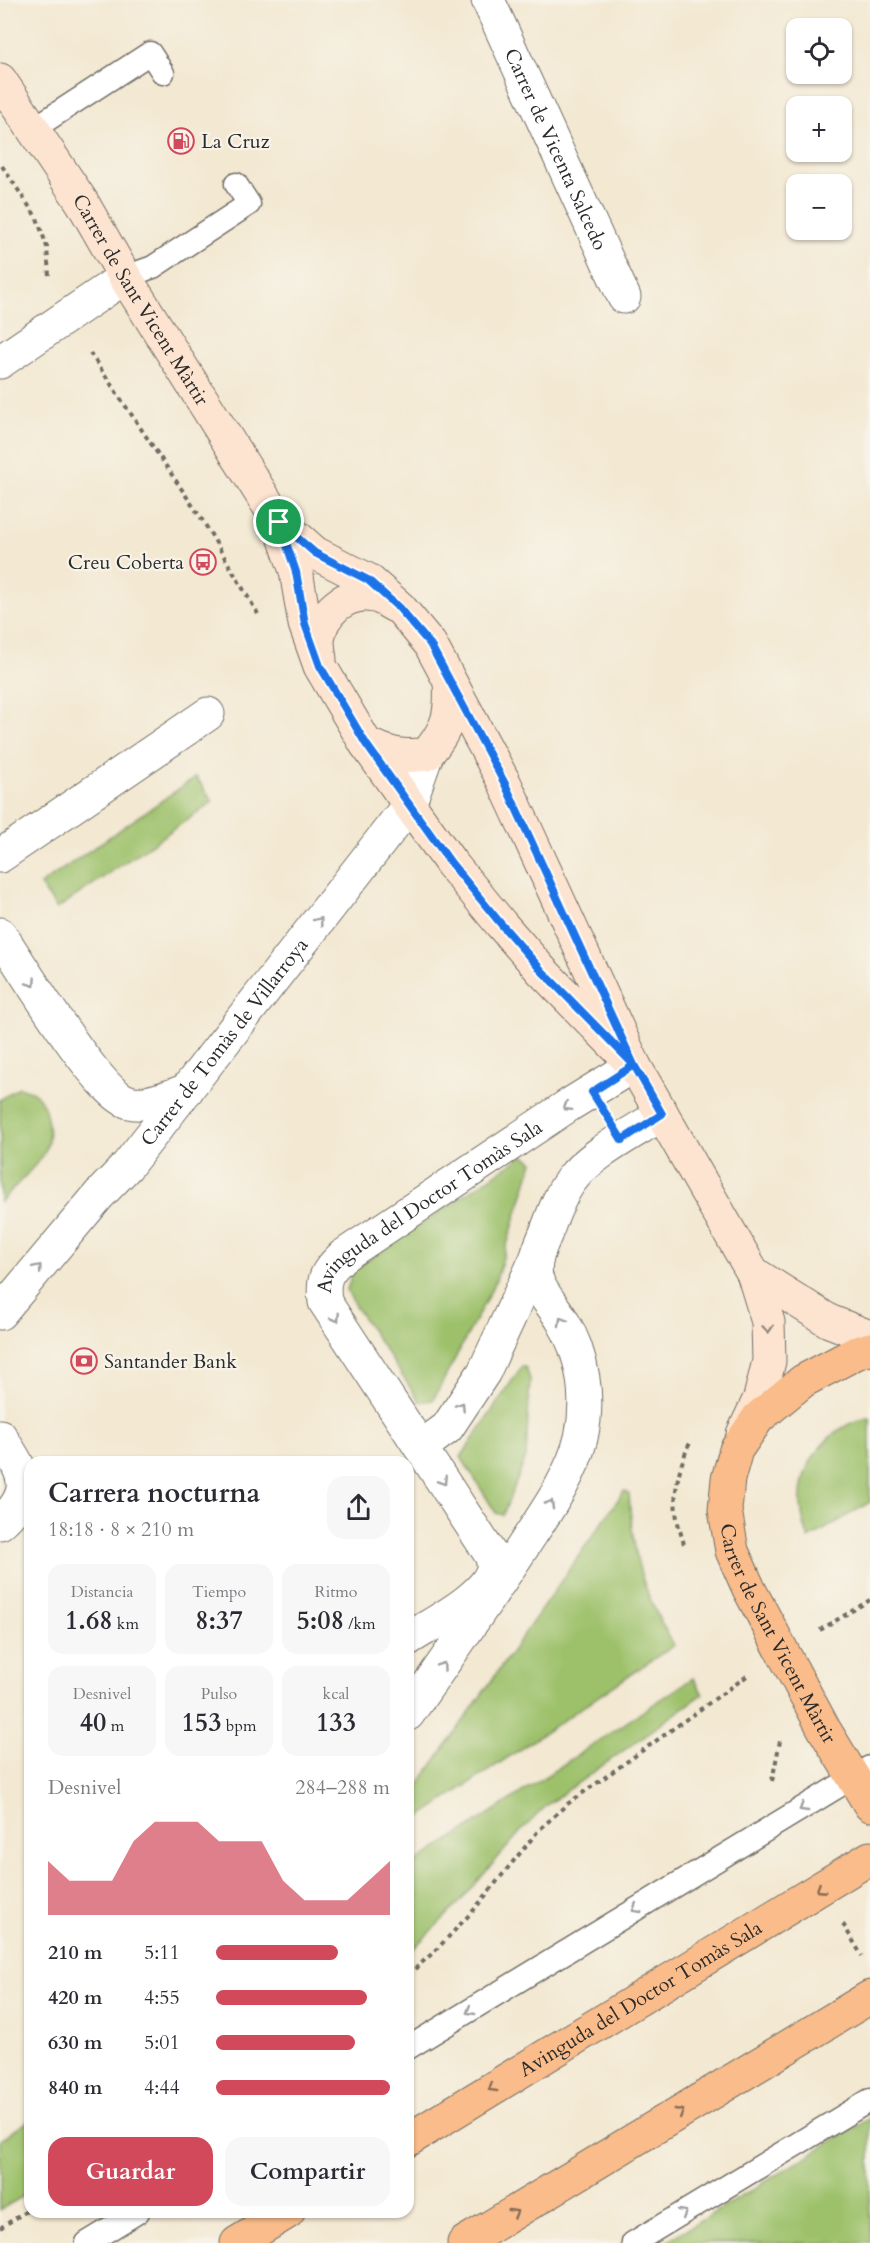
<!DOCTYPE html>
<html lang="es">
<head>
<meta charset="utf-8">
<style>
	:root { --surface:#fff; --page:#f7f7f7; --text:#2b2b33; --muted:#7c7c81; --accent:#d1495b }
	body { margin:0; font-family:Cardo,serif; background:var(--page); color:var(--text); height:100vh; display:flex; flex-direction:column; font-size:22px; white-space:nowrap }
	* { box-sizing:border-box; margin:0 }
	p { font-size:20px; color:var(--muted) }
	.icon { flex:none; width:33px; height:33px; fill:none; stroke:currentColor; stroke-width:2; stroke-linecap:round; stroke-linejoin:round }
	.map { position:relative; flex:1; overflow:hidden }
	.side { position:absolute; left:24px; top:1456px; width:390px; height:762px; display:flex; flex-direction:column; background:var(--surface); border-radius:18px; box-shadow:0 2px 4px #0004 }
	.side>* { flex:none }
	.controls { position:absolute; left:786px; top:18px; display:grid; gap:12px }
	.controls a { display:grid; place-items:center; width:66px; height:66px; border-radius:12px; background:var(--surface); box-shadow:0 2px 4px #0004; font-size:30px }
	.pin { position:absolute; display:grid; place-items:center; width:51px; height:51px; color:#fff; margin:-26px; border:3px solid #fff; border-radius:50%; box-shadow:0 2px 6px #0007 }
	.round { display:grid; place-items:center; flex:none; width:63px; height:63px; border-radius:18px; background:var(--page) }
	.summary { display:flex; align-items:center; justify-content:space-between; height:102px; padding:0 24px }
	h1 { font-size:27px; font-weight:600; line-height:45px }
	.metrics { display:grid; grid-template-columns:repeat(3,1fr); gap:9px; height:102px; padding:6px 24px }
	.metrics div { display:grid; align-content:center; border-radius:15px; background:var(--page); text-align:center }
	.metrics b { font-size:26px; font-weight:600 }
	.metrics small { font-size:16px; font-weight:400 }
	.metrics p { font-size:16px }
	.chart { height:168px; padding:12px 24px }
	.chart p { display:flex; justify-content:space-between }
	.chart svg { width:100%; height:108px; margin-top:6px; fill:var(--accent); opacity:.7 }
	.button { display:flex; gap:12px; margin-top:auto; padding:12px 24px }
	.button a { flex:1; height:69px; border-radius:18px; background:var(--accent); color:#fff; font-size:24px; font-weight:600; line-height:69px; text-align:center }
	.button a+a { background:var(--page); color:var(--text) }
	ul { padding:0 24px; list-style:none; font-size:20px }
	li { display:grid; grid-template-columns:96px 72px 1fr; align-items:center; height:45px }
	li i { height:15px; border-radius:8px; background:var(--accent) }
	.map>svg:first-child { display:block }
	.green { fill:#9dc16b; stroke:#64764b; stroke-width:1.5 }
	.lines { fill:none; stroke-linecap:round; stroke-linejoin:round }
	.service-casing { stroke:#716d65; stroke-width:25 }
	.minor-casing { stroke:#716d65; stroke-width:35 }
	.tertiary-casing { stroke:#716d65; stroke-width:35 }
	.secondary-casing { stroke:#716d65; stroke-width:35 }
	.primary-casing { stroke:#716d65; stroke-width:35 }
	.path { stroke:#716d65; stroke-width:4; stroke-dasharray:4.5 4.5; stroke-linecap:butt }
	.service { stroke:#fff; stroke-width:22 }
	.minor { stroke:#fff; stroke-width:33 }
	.tertiary { stroke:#fff; stroke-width:33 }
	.secondary { stroke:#fde4d0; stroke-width:33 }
	.primary { stroke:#f9bc8a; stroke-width:33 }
	.oneway { stroke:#a0a0a0 }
	.oneway2 { stroke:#94887e }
	.oneway3 { stroke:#886c56 }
	.route-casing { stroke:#fff; stroke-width:12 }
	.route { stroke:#1a73e8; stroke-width:8 }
	.labels { text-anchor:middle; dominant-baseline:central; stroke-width:4.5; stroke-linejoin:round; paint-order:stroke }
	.poi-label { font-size:20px; fill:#2b2b2b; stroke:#f7f3e8; text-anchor:start }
	.street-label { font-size:20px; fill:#2b2b2b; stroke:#f7f3e8 }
</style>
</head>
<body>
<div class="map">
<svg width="870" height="2243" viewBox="0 0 870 2243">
	<rect width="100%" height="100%" fill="#f7f3e8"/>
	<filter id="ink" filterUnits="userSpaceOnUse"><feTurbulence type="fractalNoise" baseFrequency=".0167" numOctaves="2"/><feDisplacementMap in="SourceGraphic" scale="12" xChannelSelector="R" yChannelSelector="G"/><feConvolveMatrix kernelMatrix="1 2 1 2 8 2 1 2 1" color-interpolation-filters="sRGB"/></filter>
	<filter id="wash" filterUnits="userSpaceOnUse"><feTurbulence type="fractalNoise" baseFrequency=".008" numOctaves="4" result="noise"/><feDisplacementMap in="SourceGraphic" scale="24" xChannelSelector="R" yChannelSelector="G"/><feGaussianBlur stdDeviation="1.35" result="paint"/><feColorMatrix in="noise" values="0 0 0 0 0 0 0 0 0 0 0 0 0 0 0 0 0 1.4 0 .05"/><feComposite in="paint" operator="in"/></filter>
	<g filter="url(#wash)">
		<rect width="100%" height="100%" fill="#f3e8d1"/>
		<path class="green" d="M196,777L213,802L57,909L40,885Z
			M19,1087C23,1089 30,1090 33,1092C48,1102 53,1138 44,1153C37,1166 11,1190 0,1202V1100Z
			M524,1155L533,1162L495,1283L433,1400L420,1402L355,1306L347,1290L353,1270Z
			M522,1366L526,1368L530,1379L526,1457L503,1515L496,1513L461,1457Z
			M870,1418V1502L809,1539C795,1502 798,1470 826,1441C839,1428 852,1420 870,1418Z
			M624,1491L629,1494C633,1557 641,1590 674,1645L408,1825V1800Z
			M693,1678L703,1694L547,1805L522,1830L458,1904L408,1954V1868Z
			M870,2118V2243H664Z
			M30,2120V2192L0,2210V2140Z"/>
	</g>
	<g filter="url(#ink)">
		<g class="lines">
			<g class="service-casing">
				<path id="service" d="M33,129L150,53L163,73
					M125,277L153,267L249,204L236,184
					M408,2048L870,1767
					M87,2243L138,2212
					M633,2243L870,2100"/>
			</g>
			<g class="minor-casing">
				<g id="minor">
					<path id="s1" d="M488,0L624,297"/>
					<path d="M0,856L208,714"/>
					<path d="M0,934C21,965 98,1094 129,1102C146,1107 171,1096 187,1090"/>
					<path id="s2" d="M0,1313L99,1195L127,1166L409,805L427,754"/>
					<path d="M0,1436C23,1473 38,1489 0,1523"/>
					<path d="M421,1447L447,1428L484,1372L537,1257"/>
					<path id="s3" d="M408,1639C431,1624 486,1597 493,1569C494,1564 492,1559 491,1555L325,1302C322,1278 326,1272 343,1256L569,1105L634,1065"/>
					<path d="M408,1714C448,1657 488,1600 526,1542C547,1510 572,1475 581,1438C590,1398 583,1354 562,1320C554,1306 540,1293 536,1277C533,1262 540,1247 546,1233C553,1215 559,1196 571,1180C589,1155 635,1132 662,1114"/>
				</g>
			</g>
			<g class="tertiary-casing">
				<path id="tertiary" d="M0,362L125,277"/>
			</g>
			<g class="secondary-casing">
				<g id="secondary">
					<path id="s4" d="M0,80L82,202L125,277L279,522L296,571L305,624L320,666L366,744L451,863L501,924L542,971L634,1065"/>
					<path d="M281,523L315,553L368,580L400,608L430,644L505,784L634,1065L753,1273L768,1322L769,1361L760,1398L743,1434"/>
					<path d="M320,659C319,653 318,646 318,640C321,613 346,590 374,596C381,597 389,603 395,606"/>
					<path d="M366,744C391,754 400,758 427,754C448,729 452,715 450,682"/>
					<path d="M753,1273L829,1321L870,1337"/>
				</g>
			</g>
			<g class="primary-casing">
				<g id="primary">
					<path id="s5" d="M870,1349L856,1353L803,1381L758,1418L736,1450L728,1479L725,1510L732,1551L749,1589L824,1729L870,1805"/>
					<path id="s6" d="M408,2140L870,1858"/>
					<path d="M237,2243L288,2212"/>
					<path d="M464,2243L870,1997"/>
				</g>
			</g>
			<path class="path" d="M2,166L37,218L47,247L49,276
				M90,353L203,521L258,614
				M684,1544C681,1534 677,1522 676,1511C673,1490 681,1460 691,1441
				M820,1630L870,1600
				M772,1781L780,1741
				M843,1924L862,1956
				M408,1975L434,1952L473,1911L538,1831L566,1805L747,1676
				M0,2228L30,2209"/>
			<use href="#service" class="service"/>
			<use href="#minor" class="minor"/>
			<use href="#tertiary" class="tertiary"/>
			<use href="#secondary" class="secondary"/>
			<use href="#primary" class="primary"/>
		</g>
		<defs><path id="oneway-chevron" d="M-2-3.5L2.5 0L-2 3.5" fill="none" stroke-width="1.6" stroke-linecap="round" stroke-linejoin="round" transform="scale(1.5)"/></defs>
		<g class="oneway">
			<use href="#oneway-chevron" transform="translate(319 921) rotate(-52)"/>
			<use href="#oneway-chevron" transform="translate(32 983) rotate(56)"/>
			<use href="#oneway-chevron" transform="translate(567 1107) rotate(148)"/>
			<use href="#oneway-chevron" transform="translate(38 1268) rotate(-50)"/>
			<use href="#oneway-chevron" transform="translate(336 1318) rotate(57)"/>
			<use href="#oneway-chevron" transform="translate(562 1321) rotate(-120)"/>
			<use href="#oneway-chevron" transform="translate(461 1406) rotate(-57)"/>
			<use href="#oneway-chevron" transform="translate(443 1481) rotate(57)"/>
			<use href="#oneway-chevron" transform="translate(550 1504) rotate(-60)"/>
			<use href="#oneway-chevron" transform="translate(442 1666) rotate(-55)"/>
			<use href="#oneway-chevron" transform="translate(803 1808) rotate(149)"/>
			<use href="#oneway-chevron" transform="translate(636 1909) rotate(149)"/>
			<use href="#oneway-chevron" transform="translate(470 2011) rotate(149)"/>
			<use href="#oneway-chevron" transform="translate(683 2213) rotate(-31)"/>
		</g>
		<use class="oneway2" href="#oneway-chevron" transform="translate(768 1329) rotate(87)"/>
		<g class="oneway3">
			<use href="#oneway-chevron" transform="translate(820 1889) rotate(147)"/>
			<use href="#oneway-chevron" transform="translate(492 2088) rotate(149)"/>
			<use href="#oneway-chevron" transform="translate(680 2112) rotate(-31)"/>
			<use href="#oneway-chevron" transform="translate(514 2213) rotate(-31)"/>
		</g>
	</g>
	<g class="lines" filter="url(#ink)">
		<g class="route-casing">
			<path id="route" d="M279,522L296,572L305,624L320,666L366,744L451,863L501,924L542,971L634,1065L662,1114L622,1140L592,1092L634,1065L505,784L430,644L399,608L368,580L315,553L279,522"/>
		</g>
		<use href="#route" class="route"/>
	</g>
	<defs>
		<g id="fuel-ring" transform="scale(1.35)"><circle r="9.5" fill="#f7f3e8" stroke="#d1495b" stroke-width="1.5"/><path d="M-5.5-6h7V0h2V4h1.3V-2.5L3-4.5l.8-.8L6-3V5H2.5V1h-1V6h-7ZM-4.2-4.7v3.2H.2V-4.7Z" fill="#d1495b"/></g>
		<g id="bus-ring" transform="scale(1.35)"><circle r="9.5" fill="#f7f3e8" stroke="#d1495b" stroke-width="1.5"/><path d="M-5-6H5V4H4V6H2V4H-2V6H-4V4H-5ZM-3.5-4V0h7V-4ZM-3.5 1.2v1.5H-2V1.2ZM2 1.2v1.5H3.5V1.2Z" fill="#d1495b"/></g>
		<g id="bank-ring" transform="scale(1.35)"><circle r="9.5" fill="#f7f3e8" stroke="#d1495b" stroke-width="1.5"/><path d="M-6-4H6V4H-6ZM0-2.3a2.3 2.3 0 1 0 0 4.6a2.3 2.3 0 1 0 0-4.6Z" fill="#d1495b"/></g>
	</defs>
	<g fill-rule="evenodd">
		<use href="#fuel-ring" x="181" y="141"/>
		<use href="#bus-ring" x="203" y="562"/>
		<use href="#bank-ring" x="84" y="1361"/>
	</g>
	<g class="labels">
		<g class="poi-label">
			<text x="201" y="141">La Cruz</text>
			<text x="184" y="562" text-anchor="end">Creu Coberta</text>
			<text x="104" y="1361">Santander Bank</text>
		</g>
		<g class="street-label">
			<text stroke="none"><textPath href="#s1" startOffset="164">Carrer de Vicenta Salcedo</textPath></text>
			<text stroke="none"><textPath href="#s4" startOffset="261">Carrer de Sant Vicent Màrtir</textPath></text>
			<text stroke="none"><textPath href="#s2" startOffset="352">Carrer de Tomàs de Villarroya</textPath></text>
			<text stroke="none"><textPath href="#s3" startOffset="578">Avinguda del Doctor Tomàs Sala</textPath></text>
			<text stroke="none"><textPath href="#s5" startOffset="368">Carrer de Sant Vicent Màrtir</textPath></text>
			<text stroke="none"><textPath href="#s6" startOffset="272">Avinguda del Doctor Tomàs Sala</textPath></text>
		</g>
	</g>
</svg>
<div class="controls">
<a><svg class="icon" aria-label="locate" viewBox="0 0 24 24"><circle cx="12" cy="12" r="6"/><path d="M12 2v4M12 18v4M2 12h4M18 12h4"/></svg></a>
<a>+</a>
<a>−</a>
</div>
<div class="pin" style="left:279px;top:522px;background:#1e9e55"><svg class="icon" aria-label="arrive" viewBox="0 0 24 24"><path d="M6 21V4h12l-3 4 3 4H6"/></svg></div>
<section class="side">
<div class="summary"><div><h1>Carrera nocturna</h1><p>18:18 · 8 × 210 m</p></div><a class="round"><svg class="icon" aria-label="share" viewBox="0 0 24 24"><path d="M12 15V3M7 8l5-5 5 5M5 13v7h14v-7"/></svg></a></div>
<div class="metrics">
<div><p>Distancia</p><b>1.68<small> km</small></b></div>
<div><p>Tiempo</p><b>8:37</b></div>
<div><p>Ritmo</p><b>5:08<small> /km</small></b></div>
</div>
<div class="metrics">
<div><p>Desnivel</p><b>40<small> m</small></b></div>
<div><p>Pulso</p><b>153<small> bpm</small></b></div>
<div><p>kcal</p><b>133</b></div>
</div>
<div class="chart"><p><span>Desnivel</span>284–288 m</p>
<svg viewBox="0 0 160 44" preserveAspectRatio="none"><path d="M0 44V22L10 30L20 30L30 30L40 14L50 6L60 6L70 6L80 14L90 14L100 14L110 30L120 38L130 38L140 38L150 30L160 22V44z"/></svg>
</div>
<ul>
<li><b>210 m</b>5:11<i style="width:70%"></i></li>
<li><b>420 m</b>4:55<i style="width:87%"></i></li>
<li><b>630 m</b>5:01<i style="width:80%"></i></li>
<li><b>840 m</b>4:44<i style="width:100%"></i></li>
</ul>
<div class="button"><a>Guardar</a><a>Compartir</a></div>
</section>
</div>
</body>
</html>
